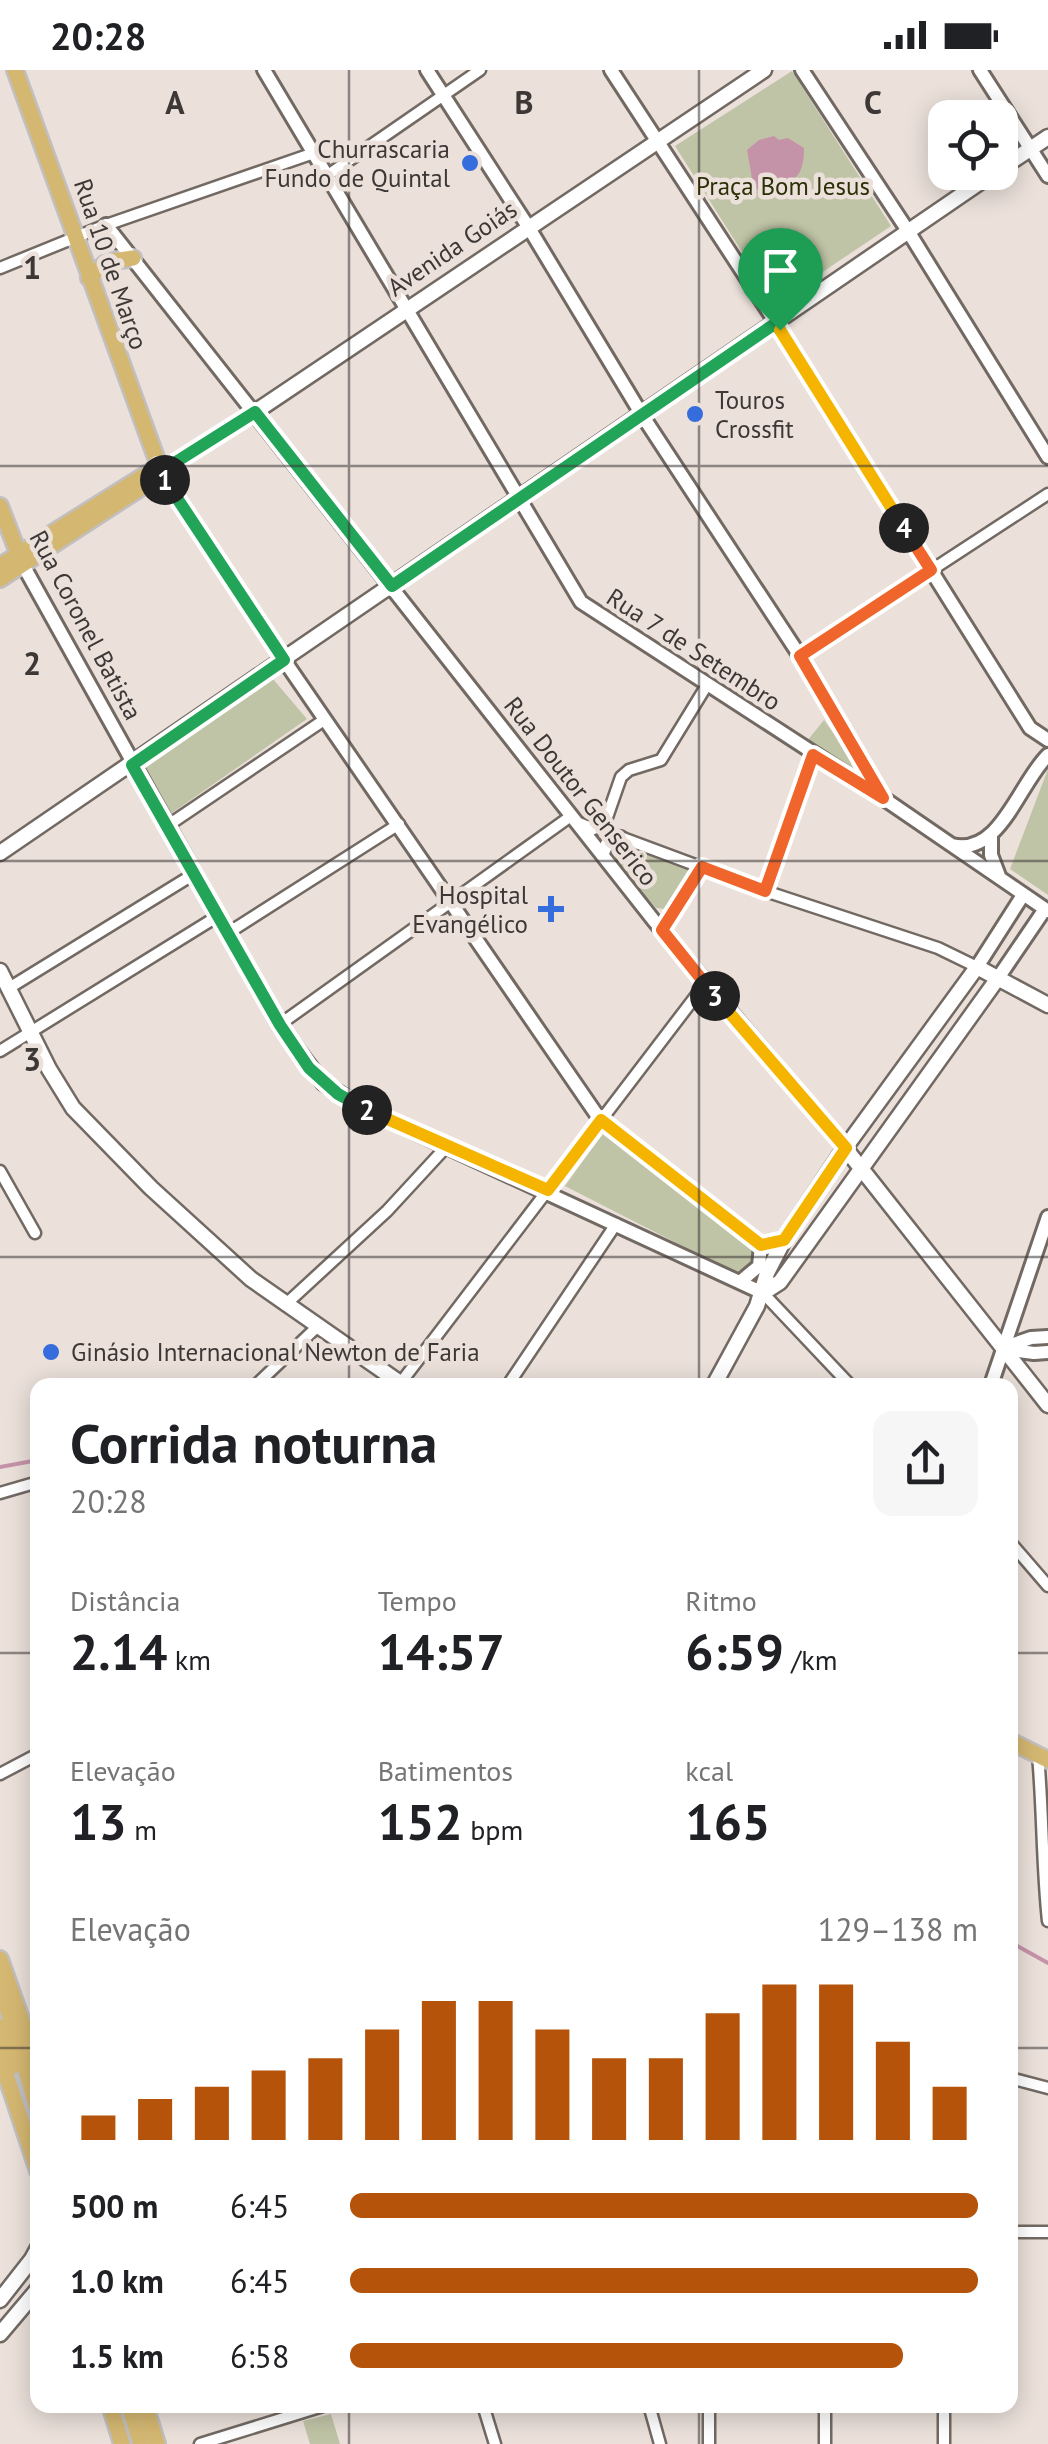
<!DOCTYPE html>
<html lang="pt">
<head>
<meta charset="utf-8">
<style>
	:root { --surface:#fff; --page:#f6f6f6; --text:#202124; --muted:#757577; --accent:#b45309 }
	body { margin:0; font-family:"PT Sans",sans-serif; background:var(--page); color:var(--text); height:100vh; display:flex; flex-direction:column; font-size:38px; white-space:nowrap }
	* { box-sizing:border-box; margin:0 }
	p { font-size:32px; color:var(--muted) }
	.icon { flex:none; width:55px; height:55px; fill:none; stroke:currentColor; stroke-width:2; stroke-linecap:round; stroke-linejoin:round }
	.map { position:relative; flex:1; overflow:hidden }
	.sheet { position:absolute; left:30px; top:1308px; width:988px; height:1035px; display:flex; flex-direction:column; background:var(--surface); border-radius:20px; box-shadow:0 5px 25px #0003 }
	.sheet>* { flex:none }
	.fabs { position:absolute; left:928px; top:30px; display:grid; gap:20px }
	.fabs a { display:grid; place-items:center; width:90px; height:90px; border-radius:20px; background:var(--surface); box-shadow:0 5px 25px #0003; font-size:50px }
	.pin { position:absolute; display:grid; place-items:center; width:85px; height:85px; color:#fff; margin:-102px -42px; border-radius:50% 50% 50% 0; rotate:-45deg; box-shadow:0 0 10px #0007 }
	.pin .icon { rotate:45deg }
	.km { position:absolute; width:50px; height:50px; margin:-25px; border-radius:50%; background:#222; color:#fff; font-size:28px; line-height:50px; text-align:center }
	.round { display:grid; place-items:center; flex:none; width:105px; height:105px; border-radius:20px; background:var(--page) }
	.overview { display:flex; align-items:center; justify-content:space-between; height:170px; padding:0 40px }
	h1 { font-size:55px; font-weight:600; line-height:75px }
	.stats { display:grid; grid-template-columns:repeat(3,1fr); gap:15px; height:170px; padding:10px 40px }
	.stats div { display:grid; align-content:center }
	.stats b { font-size:50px; font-weight:600 }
	.stats small { font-size:28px; font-weight:400 }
	.stats p { font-size:28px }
	.chart { height:280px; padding:20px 40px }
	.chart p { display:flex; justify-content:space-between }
	.chart svg { width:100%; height:180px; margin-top:10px; stroke:var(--accent); stroke-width:6 }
	ul { padding:0 40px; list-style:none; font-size:32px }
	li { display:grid; grid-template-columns:160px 120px 1fr; align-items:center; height:75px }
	li i { height:25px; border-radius:12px; background:var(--accent) }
	.status { display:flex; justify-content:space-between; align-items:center; height:70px; padding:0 50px; background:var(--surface); direction:ltr }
	.status svg { height:28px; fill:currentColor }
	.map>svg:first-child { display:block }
	.green { fill:#c0c4a6 }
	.water { fill:#c593a8 }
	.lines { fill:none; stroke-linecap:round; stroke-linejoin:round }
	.stream { stroke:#c593a8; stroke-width:4 }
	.minor-casing { stroke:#726963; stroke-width:15 }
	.tertiary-casing { stroke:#726963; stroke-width:18 }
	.secondary-casing { stroke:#726963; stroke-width:19 }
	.primary-casing { stroke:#c1bfbf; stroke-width:20 }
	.minor { stroke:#fff; stroke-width:10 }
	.tertiary { stroke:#fff; stroke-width:12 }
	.secondary { stroke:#fff; stroke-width:14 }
	.primary { stroke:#d4b771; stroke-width:15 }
	.split-1-casing { stroke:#fff; stroke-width:20 }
	.split-2-casing { stroke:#fff; stroke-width:20 }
	.split-3-casing { stroke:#fff; stroke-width:20 }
	.split-4-casing { stroke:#fff; stroke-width:20 }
	.split-5-casing { stroke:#fff; stroke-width:20 }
	.split-1 { stroke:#22a559; stroke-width:12 }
	.split-2 { stroke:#22a559; stroke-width:12 }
	.split-3 { stroke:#f5b400; stroke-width:12 }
	.split-4 { stroke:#f0652b; stroke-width:12 }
	.split-5 { stroke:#f5b400; stroke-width:12 }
	.grid { fill:none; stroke:#3d3836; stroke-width:2.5; stroke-opacity:0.55 }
	.poi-dot { fill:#356ddc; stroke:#ebe0da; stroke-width:4 }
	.labels { text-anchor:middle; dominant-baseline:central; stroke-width:9; stroke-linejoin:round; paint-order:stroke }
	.poi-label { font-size:25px; fill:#3d3836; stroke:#ebe0da; text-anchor:end }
	.park-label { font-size:25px; fill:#2d2f07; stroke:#ebe0da }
	.street-label { font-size:25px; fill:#3d3836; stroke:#ebe0da }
	.grid-label { font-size:32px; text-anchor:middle; font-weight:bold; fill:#3d3836; stroke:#ebe0da; stroke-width:9; stroke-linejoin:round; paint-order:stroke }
</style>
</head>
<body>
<div class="status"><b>20:28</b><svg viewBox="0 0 49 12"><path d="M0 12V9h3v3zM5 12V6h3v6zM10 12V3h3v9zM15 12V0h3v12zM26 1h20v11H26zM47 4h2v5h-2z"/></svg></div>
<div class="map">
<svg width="1048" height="2374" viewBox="0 0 1048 2374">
	<rect width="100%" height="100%" fill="#ebe0da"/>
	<path class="green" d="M792,1L891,156L775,234L675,76Z
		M273,609L307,649L169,745L145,696Z
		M824,650L851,688L852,697L841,698L807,671Z
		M1048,699V825L1010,799Z
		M626,775L687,799L691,805L666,839L656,838L614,791L617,780Z
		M603,1063L750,1172L756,1178L757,1190L735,1203L565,1116Z
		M331,2344L340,2374H310L303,2351Z"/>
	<path class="water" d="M774,66L779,70L788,68L804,78C804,113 789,115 758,120L753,114L747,80L759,70Z"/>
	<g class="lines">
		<path class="stream" d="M0,1397L38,1390
			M1010,1872L1048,1893"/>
		<g class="minor-casing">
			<path id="minor" d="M325,107L480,0
				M0,198L106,155L311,84
				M800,586L1048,424
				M707,615L661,690L629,700L621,707L605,753L612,764L765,821L938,878L977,897
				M167,756L324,650
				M765,821L813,685
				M661,860L702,797
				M228,863L399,754
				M9,918L194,804
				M279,955L571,746
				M0,981L218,846
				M0,1101L35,1163
				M763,1223L850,1315
				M285,1235L387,1141L447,1076
				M256,1315L317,1257
				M399,1315L705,914
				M508,1315L616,1154
				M0,1423L38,1412
				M1010,1472L1048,1516
				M1038,1685C1043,1741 1042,1795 1048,1851
				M0,1704L38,1684
				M1010,2008L1048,2018
				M1010,2162H1048
				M483,2335L495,2374
				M649,2335L660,2374
				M709,2335V2374
				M200,2374L326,2335
				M825,2374V2335
				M944,2374V2335"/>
		</g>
		<g class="tertiary-casing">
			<path id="tertiary" d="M264,0L581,532L883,728L1048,841
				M427,0L529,158L642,345L800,586L882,726
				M611,0L776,253L1030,658L1048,670
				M802,0L908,161L1048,387
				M980,0L1048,106
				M106,155L655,852L845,1078
				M162,404L284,590L601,1051L761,1175L784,1170
				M23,495L279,955L323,1013L369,1041L763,1223
				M579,754L591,759L605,753
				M991,766V785L999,806
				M952,775C1000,787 1019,713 1048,685
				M602,785L607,774L621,768
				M977,897L1023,825
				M998,908L1045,839
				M741,1211L759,1196L761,1175
				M1002,1278L1031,1268L1048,1267
				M1004,1279L1034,1283L1048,1282
				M991,1315L1048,1147"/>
		</g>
		<g class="secondary-casing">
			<path id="secondary" d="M1000,99L1048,67
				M162,404L168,397L255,342L764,0
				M0,783L995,102
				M0,901L49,999L73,1038L151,1118L251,1209L403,1315
				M845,1078L1048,1335
				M763,1223L780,1212L998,908
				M714,1315L757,1236L767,1203L784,1170L845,1078L977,897L1048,935
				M0,2230L32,2189L38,2178
				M0,2264L38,2219"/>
		</g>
		<g class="primary-casing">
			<path id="primary" d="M89,208L107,192L133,188
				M0,436L22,493
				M0,496L158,397
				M0,509L162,404L15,0
				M1010,1671L1048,1690
				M0,1889L38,1997
				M0,1914L38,2041
				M0,1957L13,1996
				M0,1987L38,2101
				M110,2335L122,2374
				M129,2335L141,2374
				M145,2335L157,2374"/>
		</g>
		<use href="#minor" class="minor"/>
		<use href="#tertiary" class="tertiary"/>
		<use href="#secondary" class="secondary"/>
		<use href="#primary" class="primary"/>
	</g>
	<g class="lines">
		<g class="split-1-casing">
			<path id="split-1" d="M165,410L158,396L168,397L255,342L392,516L776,253L780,260"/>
		</g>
		<g class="split-2-casing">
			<path id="split-2" d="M165,410L284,590L132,695L280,955L309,998L338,1024L367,1040"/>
		</g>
		<g class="split-3-casing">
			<path id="split-3" d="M367,1040L548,1120L601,1050L761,1175L784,1170L846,1078L715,926"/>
		</g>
		<g class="split-4-casing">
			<path id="split-4" d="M715,926L662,860L702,797L765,821L813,685L883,728L800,586L931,500L904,458"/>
		</g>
		<g class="split-5-casing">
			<path id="split-5" d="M780,260L904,458"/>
		</g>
		<use href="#split-1" class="split-1"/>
		<use href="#split-2" class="split-2"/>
		<use href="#split-3" class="split-3"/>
		<use href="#split-4" class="split-4"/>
		<use href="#split-5" class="split-5"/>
	</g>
	<path class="grid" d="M349,0V1315M699,0V1315M0,396H1048M0,791H1048M0,1187H1048M0,1583H38M1010,1583H1048M0,1978H38M1010,1978H1048M349,2335V2374M699,2335V2374"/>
	<g class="poi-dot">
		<circle cx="470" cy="93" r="10"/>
		<circle cx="695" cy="344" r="10"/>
		<path d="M546 824h10v10h10v10h-10v10h-10v-10h-10v-10h10z"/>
		<circle cx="51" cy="1282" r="10"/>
	</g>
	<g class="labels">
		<g class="poi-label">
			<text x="450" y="79">Churrascaria<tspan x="450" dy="29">Fundo de Quintal</tspan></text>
			<text x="715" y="330" text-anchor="start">Touros<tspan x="715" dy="29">Crossfit</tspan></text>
			<text x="528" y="825">Hospital<tspan x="528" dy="29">Evangélico</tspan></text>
			<text x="71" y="1282" text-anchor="start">Ginásio Internacional Newton de Faria</text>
		</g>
		<g class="park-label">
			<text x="783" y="116">Praça Bom Jesus</text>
		</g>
		<g class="street-label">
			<text transform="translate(452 178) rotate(-34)">Avenida Goiás</text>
			<text transform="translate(111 194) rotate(71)">Rua 10 de Março</text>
			<text transform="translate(86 555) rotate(62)">Rua Coronel Batista</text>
			<text transform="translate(694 579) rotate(33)">Rua 7 de Setembro</text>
			<text transform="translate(581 721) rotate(52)">Rua Doutor Genserico</text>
		</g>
	</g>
	<g class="grid-label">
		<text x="175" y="44">A</text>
		<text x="524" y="44">B</text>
		<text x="873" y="44">C</text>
		<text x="32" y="209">1</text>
		<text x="32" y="605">2</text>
		<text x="32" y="1001">3</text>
	</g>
</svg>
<div class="fabs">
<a><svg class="icon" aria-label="locate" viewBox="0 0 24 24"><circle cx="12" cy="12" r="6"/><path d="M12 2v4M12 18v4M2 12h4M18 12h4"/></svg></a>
</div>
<div class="pin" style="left:780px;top:260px;background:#1e9e55"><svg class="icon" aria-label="arrive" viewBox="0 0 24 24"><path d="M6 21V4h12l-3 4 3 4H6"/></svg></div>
<b class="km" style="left:165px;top:410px">1</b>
<b class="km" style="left:367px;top:1040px">2</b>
<b class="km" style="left:715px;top:926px">3</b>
<b class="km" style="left:904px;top:458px">4</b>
<section class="sheet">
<div class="overview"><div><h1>Corrida noturna</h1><p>20:28</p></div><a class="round"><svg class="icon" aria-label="share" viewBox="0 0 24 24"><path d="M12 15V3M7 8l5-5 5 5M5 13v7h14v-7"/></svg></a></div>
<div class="stats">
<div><p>Distância</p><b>2.14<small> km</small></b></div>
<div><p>Tempo</p><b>14:57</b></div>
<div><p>Ritmo</p><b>6:59<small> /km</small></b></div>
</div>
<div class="stats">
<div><p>Elevação</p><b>13<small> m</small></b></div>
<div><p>Batimentos</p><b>152<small> bpm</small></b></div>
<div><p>kcal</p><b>165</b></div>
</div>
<div class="chart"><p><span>Elevação</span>129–138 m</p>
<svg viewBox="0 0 160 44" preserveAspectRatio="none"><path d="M5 44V38M15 44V34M25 44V31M35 44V27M45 44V24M55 44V17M65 44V10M75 44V10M85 44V17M95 44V24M105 44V24M115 44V13M125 44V6M135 44V6M145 44V20M155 44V31"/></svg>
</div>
<ul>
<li><b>500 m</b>6:45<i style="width:100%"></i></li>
<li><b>1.0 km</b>6:45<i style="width:100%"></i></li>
<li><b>1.5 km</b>6:58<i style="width:88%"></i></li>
</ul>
</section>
</div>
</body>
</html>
